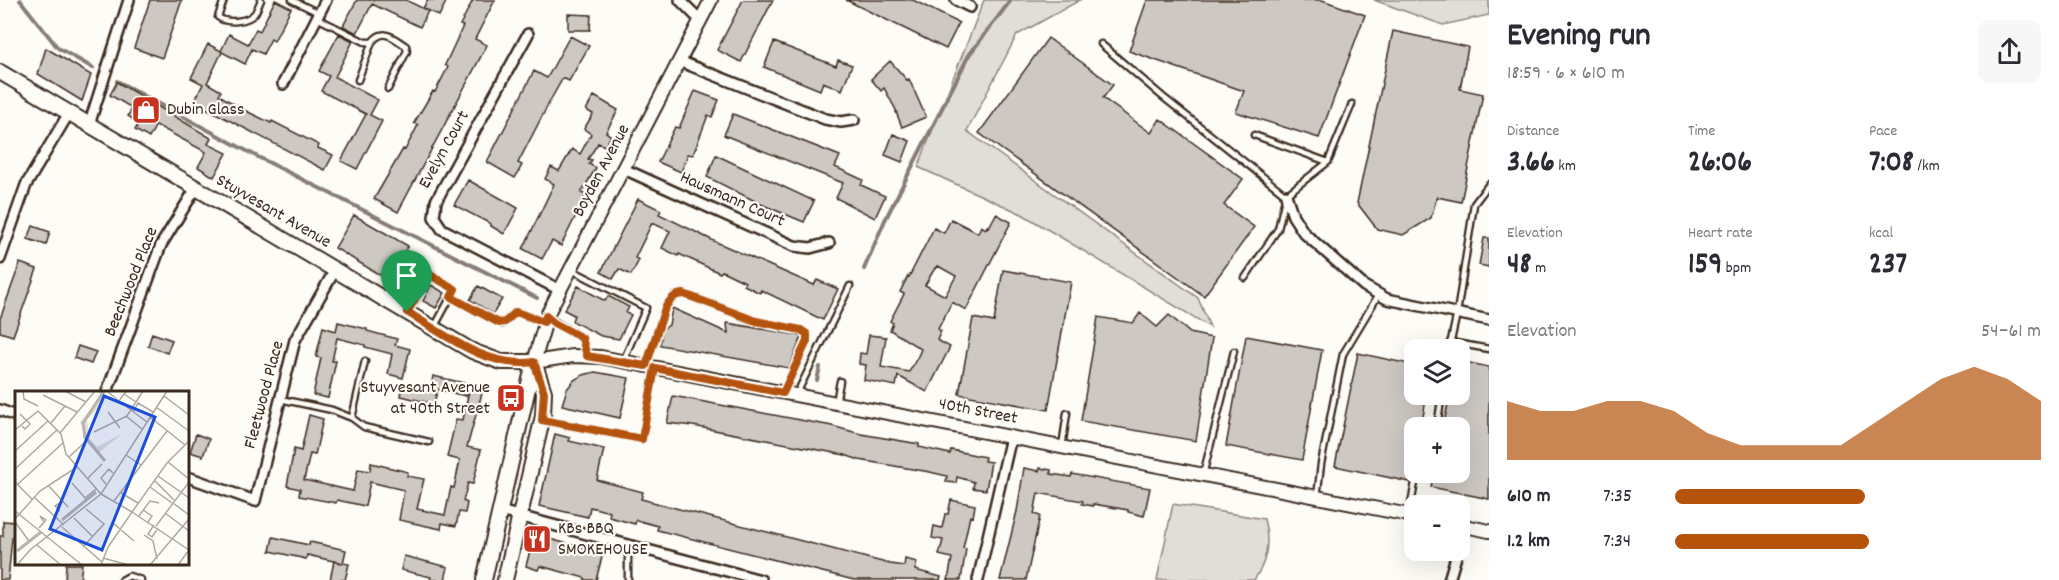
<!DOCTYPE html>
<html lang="en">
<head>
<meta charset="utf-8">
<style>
	:root { --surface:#fff; --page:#f7f7f7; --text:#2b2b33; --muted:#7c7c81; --accent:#b45309 }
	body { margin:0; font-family:Dekko,sans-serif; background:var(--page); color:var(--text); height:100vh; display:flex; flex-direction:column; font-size:22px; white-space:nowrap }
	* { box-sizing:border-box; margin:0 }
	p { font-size:20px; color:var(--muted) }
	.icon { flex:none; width:33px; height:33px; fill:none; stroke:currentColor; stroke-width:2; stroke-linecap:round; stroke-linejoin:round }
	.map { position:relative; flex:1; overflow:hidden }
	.drawer { display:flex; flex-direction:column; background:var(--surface); width:570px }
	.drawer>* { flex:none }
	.controls { position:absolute; left:1404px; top:339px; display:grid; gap:12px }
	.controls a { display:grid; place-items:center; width:66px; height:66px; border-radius:12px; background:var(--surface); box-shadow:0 6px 24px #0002; font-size:30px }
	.pin { position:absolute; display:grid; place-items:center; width:51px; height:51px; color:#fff; margin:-62px -26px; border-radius:50% 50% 50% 0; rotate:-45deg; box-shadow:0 0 6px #0007 }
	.pin .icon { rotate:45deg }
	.round { display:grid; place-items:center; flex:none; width:63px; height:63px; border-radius:12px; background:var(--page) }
	.headline { display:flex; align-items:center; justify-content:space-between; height:102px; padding:0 18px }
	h1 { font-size:33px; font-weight:700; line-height:45px }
	.figures { display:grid; grid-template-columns:repeat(3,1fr); gap:9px; height:102px; padding:6px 18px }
	.figures div { display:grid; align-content:center }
	.figures b { font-size:30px; font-weight:700 }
	.figures small { font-size:16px; font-weight:400 }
	.figures p { font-size:16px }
	.chart { height:168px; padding:12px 18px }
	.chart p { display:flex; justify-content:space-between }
	.chart svg { width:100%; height:108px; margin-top:6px; fill:var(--accent); opacity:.7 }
	ul { padding:0 18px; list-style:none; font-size:20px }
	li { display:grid; grid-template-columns:96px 72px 1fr; align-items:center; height:45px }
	li i { height:15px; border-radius:8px; background:var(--accent) }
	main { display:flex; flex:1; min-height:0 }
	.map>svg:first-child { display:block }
	.green { fill:#e1ded7; stroke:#8e847a; stroke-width:1.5 }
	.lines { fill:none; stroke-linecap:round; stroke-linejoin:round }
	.stream { stroke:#887d74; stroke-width:4 }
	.building { fill:#cdc8c2; stroke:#3b2a1e; stroke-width:1.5; fill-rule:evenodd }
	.service-casing { stroke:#3b2a1e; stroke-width:9 }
	.minor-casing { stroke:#3b2a1e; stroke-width:14 }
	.tertiary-casing { stroke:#3b2a1e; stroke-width:16 }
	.secondary-casing { stroke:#3b2a1e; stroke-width:18 }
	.service { stroke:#fdfcf7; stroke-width:4.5 }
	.minor { stroke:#fdfcf7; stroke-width:9 }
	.tertiary { stroke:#fdfcf7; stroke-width:12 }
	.secondary { stroke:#fdfcf7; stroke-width:14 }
	.route-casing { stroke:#fff; stroke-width:12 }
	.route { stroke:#b45309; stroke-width:8 }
	.labels { text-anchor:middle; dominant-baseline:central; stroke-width:4.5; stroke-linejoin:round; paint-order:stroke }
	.poi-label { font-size:18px; fill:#3b2a1e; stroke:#fdfcf7; text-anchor:start }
	.street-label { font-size:18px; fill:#3b2a1e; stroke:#fdfcf7 }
	.inset-river { fill:none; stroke:#bbb4ad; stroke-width:3 }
	.inset-road { fill:none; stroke:#afa8a0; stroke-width:1.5 }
	.view { fill:#1d4ed8; fill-opacity:0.15; stroke:#1d4ed8; stroke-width:3 }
	.inset-edge { fill:none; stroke:#3b2a1e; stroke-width:3 }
</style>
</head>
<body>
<main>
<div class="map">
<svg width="1489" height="580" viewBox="0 0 1489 580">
	<rect width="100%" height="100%" fill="#fdfcf7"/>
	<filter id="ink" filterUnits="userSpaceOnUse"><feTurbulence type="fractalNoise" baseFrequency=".0167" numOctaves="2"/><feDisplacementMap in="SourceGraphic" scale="12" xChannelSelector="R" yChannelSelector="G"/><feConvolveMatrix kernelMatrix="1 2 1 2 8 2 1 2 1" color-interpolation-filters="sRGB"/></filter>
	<g filter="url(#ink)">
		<path class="green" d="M984,0H1080L1017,35L967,131L1198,298L1210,327L1022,214L918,167Z
			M1374,0H1489V15L1443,25Z
			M1173,504L1264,519C1270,541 1268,561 1254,580H1157Z"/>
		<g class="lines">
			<path class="stream" d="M20,0L58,48L93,68
				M117,81L258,157L537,298
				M864,269L885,220L969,55L1011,0
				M817,380L820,367"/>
		</g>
		<path class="building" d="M150,0H182L162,58L134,48Z
			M275,0L291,8L274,41L271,39L263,54L252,49L245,64L222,52L207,83L221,91L219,95L242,109L271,123L272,121L319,145L318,148L333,155L325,170L194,102L203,84L191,78L208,44L221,51L229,34L248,44L256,29L260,31Z
			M357,0H406L428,11L420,27L372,4L357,33L343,26Z
			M428,0H447L439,16L423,8Z
			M473,0H495L475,39L487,45L398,212L374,199L403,149L405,150L418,125L414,123L433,91L435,92L448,67L445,65L463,26L460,25Z
			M743,0H773L741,62L717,50Z
			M846,0H913L959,23L946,49Z
			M1147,0H1322L1365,15L1319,138L1236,112L1244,91L1129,51Z
			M568,14L591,15L590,30H568Z
			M1393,31L1468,47L1460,89L1483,94L1461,202L1437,197L1431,218L1403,235L1377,229L1357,203Z
			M339,34L353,41L335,77L378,100L370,115L382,121L357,169L341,161L366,114L321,91L329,76L319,71Z
			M570,36L589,46L569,81L563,78L551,99L518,163L522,165L515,178L487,162L534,71L547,78Z
			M1048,38L1113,85L1103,98L1151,133L1160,119L1243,179L1224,205L1254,227L1204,296L979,133Z
			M774,42L836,66L838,60L852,65L842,90L823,82L820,90L764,67Z
			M46,48L91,75L82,101L38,74Z
			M890,61L907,80L909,79L926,117L902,127L896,112H897L884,88L881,91L871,79Z
			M117,82L211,138L208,144L227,153L214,177L198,167L206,152L156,125L149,138L135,130L139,123L128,116L132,108L110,95Z
			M695,91L719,100L712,117L708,115L693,155L688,154L681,172L658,162L675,127L679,128Z
			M594,96L618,110L606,132L611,136L605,146L598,143L588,159L592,160L589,164L596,168L581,193L586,195L561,246L552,241L542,259L523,249L554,184L545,179L551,167L559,171L572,149L580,154L591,134L584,129L593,114L586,110Z
			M733,114L840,156L835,167L863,180L861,185L885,196L875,218L836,198L843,183L724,135Z
			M893,134L910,141L902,162L885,155Z
			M716,155L814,201L804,222L763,205L707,177Z
			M468,180L518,208L504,234L491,226V224L454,205Z
			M638,199L661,210L659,214L716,242L814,285L817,280L838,289L823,320L761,290L760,293L744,285L745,282L722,271L720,273L679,254L678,256L662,248L670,231L652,223L635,258L639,260L631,275L619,269L613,279L601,272Z
			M996,214L1011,222L966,310L952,302L938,329L941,331L937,340L950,347L927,392L898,376L896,386L864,380L866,365L859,364L860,353L866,354L869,335L886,337L881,367L909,372L918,356L921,349L890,330L893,323L890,321L904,294L900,292L908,276L909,277L934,228L944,233L951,219L978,233L981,226L986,229L987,226L989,227ZM938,266L956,276L945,296L925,285L935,268L936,269Z
			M354,215L408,246L388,280L335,248Z
			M33,226L50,232L46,245L28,239Z
			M1484,238H1489V267L1479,265Z
			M20,263L37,269L13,336L0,332V319Z
			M1003,270L1071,282L1048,410L959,394L973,318L994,322Z
			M431,285L445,293L436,308L423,301Z
			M478,286L502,299L493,314L470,300Z
			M578,286L605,301L608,296L629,307L626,313L631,315L619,339L601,336L572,321L574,315L564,310Z
			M672,308L728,333L727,323L802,336L789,368L660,345L662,333L663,329L669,325Z
			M1140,313L1157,327L1169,315L1190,333L1212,338L1196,441L1081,421L1098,317L1133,323Z
			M338,322L367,329V331L397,339L395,345L410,349L403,378L388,374L392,354L365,347V345L337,338L332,361H336L328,398L313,395L321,358L316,357L323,327L336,331Z
			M152,333L172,340L167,353L148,346Z
			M1246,336L1322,350L1302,460L1226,446Z
			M78,346L96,352L91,364L74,358Z
			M1358,353L1414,365V394H1427L1421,428H1414V458L1410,482L1335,466Z
			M1460,361L1489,367V499L1431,487L1434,472H1460V428H1443L1450,394H1460Z
			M595,372L629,378L620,418L562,405L567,389L574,380L583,375Z
			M433,376L469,384L466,396L431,388Z
			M403,384L437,391L434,404L401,396Z
			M469,390L482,393L467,447L481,450L473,484L468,483L463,501L467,503L465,513L459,512L456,526L442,523L441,529L399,520L404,490L370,482L365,506L337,500L336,503L299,496L300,489L287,486L294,449L301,451L309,415L323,419L315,455L310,454L304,480L353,491L358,469L370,471L371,463L408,472L407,476L424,479L417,509L445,515L451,487L454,488L460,460L447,457L456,419L463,420Z
			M673,396L832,426L861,434L919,444V447L950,454L951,450L985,457L984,461L991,462L986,490L973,488L974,482L957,477L956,483L946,482L947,476L930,472L859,460L845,455L693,426L667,423Z
			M196,434L209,439L203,456L190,452Z
			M555,434L570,438L569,441L604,449L597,480L643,492L641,499L890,564L904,566L905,559L917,562L915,570L941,577L940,580H854L657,530L658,526L636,520L635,524L609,517L610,512L590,507L588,517L539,506Z
			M1024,468L1039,471L1040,468L1051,470V474L1071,477L1072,474L1150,488L1144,516L1128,512V510L1093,504V506L1082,504L1083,501L1038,493L1034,514L1040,516L1026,580H1000L1017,511Z
			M951,500L975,505L973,517L970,516L963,548L966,549L961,580H948L952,558L939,555L943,540L932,538L934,526L942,528L945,514H948Z
			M3,521L16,522V539L12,538L8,580H0V536H3Z
			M534,535L603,553L596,580H585V578L540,566L538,570L526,566Z
			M273,537L309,545L310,542L346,550L343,563L349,564L345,580H330L334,561L342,563L307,555L306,559L270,551Z
			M404,556L448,567L445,580H430L431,577L401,570Z
			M66,564H82L80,580H65Z"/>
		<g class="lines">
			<g class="service-casing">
				<path id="service" d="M224,0L218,17C227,24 248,22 255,13C257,10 259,4 261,0
					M292,0L319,13
					M317,18L365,42H372C384,27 393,38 406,46L407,51L388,89
					M1101,44L1163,97L1286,195
					M358,80L372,42
					M1254,135L1328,162
					M572,270L646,308L624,359
					M1245,278L1278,229L1286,195L1328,162L1352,104
					M451,297L502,324L516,312L544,322
					M409,310L431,275L455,289L435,326
					M549,318L582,338L587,356
					M1450,342L1489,349
					M1449,350L1457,313L1474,204L1489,184
					M647,364L665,308L674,296L684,294L756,321L801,330L807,334V341L784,392
					M797,393L850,286
					M280,399L332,410L352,418L364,427L429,442
					M836,403L840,381
					M352,418L365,361
					M545,421L642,439L655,368
					M1427,428L1437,427L1442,394
					M1062,447L1067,413
					M1203,475L1234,351
					M1317,497L1321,464L1343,354L1379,294
					M1409,515L1417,472
					M628,545V580
					M122,580L129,576L141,580"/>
			</g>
			<g class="minor-casing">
				<path id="minor" d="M680,0L700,20
					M956,0L970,7
					M528,34L436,201L434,217L442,229L560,290
					M679,61L825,119L841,122L854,120
					M283,84L326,0
					M89,125L129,0
					M624,169L794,246L810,248L829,243
					M1286,195L1293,216L1304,233L1364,286L1387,299L1489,320
					M0,259L26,185L69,113
					M107,392L161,245L196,188
					M0,410L16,416
					M188,477L255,501L295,340L335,270
					M500,511L761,580
					M1460,544L1465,526
					M978,580L1011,437
					M1449,580L1458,550"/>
			</g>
			<g class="tertiary-casing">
				<path id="tertiary" d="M711,0L548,313L534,362L573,356L601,357L1414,516
					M1460,525L1489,531"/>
			</g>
			<g class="secondary-casing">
				<path id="secondary" d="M0,72L472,351L501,362H534
					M484,580L534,362
					M505,580L543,416L544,392L534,362"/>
			</g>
			<use href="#service" class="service"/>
			<use href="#minor" class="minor"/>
			<use href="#tertiary" class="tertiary"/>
			<use href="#secondary" class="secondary"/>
		</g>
	</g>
	<g class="lines" filter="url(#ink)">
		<g class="route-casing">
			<path id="route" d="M430,275L455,289L451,297L499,323L505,322L516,312L544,322L546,316L554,323L582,338L587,356L646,366L665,308C670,300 674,294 684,294L756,321L801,330L807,334V341L783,393L655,368L642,439L542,420L544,392L534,362C487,369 446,335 407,312Z"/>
		</g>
		<use href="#route" class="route"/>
	</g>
	<defs>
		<g id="shop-square" transform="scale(1.5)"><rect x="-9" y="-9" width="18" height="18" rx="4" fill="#c8321e" stroke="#fdfcf7"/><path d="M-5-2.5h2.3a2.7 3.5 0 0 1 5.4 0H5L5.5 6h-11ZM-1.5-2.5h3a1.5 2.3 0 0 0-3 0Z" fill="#fff"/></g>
		<g id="bus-square" transform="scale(1.5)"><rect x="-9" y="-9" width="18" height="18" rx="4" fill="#c8321e" stroke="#fdfcf7"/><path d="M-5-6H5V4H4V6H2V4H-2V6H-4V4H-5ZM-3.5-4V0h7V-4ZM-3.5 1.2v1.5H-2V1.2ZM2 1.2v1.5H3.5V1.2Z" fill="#fff"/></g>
		<g id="restaurant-square" transform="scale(1.5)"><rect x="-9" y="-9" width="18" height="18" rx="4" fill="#c8321e" stroke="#fdfcf7"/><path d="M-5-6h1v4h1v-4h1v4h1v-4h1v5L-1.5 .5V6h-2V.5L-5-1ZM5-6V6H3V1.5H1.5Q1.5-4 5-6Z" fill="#fff"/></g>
	</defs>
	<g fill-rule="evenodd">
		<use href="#shop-square" x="146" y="110"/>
		<use href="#bus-square" x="511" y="398"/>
		<use href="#restaurant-square" x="537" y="539"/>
	</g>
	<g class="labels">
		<g class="poi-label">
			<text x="167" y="110">Dubin Glass</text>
			<text x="490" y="388" text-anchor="end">Stuyvesant Avenue<tspan x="490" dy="21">at 40th Street</tspan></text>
			<text x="558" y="529">KBs BBQ<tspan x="558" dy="21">SMOKEHOUSE</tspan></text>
		</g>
		<g class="street-label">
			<text transform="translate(445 150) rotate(-61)">Evelyn Court</text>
			<text transform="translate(602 171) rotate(-62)">Boyden Avenue</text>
			<text transform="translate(732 200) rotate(24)">Hausmann Court</text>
			<text transform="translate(273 212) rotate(30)">Stuyvesant Avenue</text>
			<text transform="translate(132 282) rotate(-68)">Beechwood Place</text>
			<text transform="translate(265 395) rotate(-75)">Fleetwood Place</text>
			<text transform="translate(978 412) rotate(11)">40th Street</text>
		</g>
	</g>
	<g transform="translate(15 391)">
		<rect width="174" height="174" fill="#fdfcf7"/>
		<path d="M83,0H91L89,10L72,29L75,48L82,56L108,42L83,62L67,46L70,41L65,31L86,6Z" fill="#e1ded7"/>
		<path class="inset-river" d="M89,0L68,32L70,46L90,70M47,129L81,101M2,160L26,141"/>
		<path class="inset-road" d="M8,0L9,8L23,15M50,0L71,11M92,0L104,10L109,3M112,0L109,3L121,11M28,4L62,21M149,5L174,24M104,10L132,31M141,16L174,40M23,20L46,43L51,63L86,103L152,0M93,21L105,37M118,21L123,12L138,21M5,23L15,33L10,38L7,35M111,25L127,38M135,26L170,54M36,32L50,15M0,39L23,20M79,41L112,25L128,0M45,42L80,0M0,60L33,30M111,64L126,74M54,66L70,51M153,71L174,88M0,78L42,39M143,85L174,107M72,88L87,73M140,90L159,109M0,91L17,108M57,92L70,107L81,98M3,93L49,51M91,93L86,87L94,78L98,82M33,94L53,116M135,96L157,112M106,102L123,112M86,103L117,121M19,106L49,134M99,110L152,40M158,112L174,124M43,114L44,119L40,115L48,110M128,119L137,125L133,131M0,120L67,174M117,121L152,72L174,50M150,122L174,140M124,125L135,110L144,112M59,127L78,146M0,128L25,100L62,76M0,131L14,150M98,132L119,150M139,134L133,143L137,146L143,137M141,135L174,91M47,136L87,171M24,137L31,129L25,125L29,131M129,144L138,150L142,168M22,154L46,174M68,156L89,133L71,118M88,167L114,174M2,174L15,159L86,103M86,174L93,156L117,121L174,159M135,174L174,128M163,174L174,159"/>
		<path class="view" d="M89,5L140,26L87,159L35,138Z"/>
		<rect width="174" height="174" class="inset-edge"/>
	</g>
</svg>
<div class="controls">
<a><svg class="icon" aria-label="layers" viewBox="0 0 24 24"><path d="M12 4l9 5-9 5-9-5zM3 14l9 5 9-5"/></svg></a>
<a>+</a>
<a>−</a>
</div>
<div class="pin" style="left:407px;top:312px;background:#1e9e55"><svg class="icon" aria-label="arrive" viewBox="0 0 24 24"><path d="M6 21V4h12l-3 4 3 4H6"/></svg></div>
</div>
<section class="drawer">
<div class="headline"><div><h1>Evening run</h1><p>18:59 · 6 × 610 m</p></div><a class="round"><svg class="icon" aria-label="share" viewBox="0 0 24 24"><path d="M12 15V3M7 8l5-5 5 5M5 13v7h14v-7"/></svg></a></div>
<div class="figures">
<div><p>Distance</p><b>3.66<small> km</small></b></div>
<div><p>Time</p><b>26:06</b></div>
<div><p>Pace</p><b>7:08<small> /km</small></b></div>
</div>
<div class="figures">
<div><p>Elevation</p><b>48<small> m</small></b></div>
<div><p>Heart rate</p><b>159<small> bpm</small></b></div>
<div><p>kcal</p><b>237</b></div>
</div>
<div class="chart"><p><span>Elevation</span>54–61 m</p>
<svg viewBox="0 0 160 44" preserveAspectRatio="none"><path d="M0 44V20L10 24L20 24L30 20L40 20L50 24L60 33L70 38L80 38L90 38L100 38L110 29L120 20L130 11L140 6L150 11L160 20V44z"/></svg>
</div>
<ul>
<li><b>610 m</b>7:35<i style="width:52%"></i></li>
<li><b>1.2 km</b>7:34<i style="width:53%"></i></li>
</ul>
</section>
</main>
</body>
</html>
